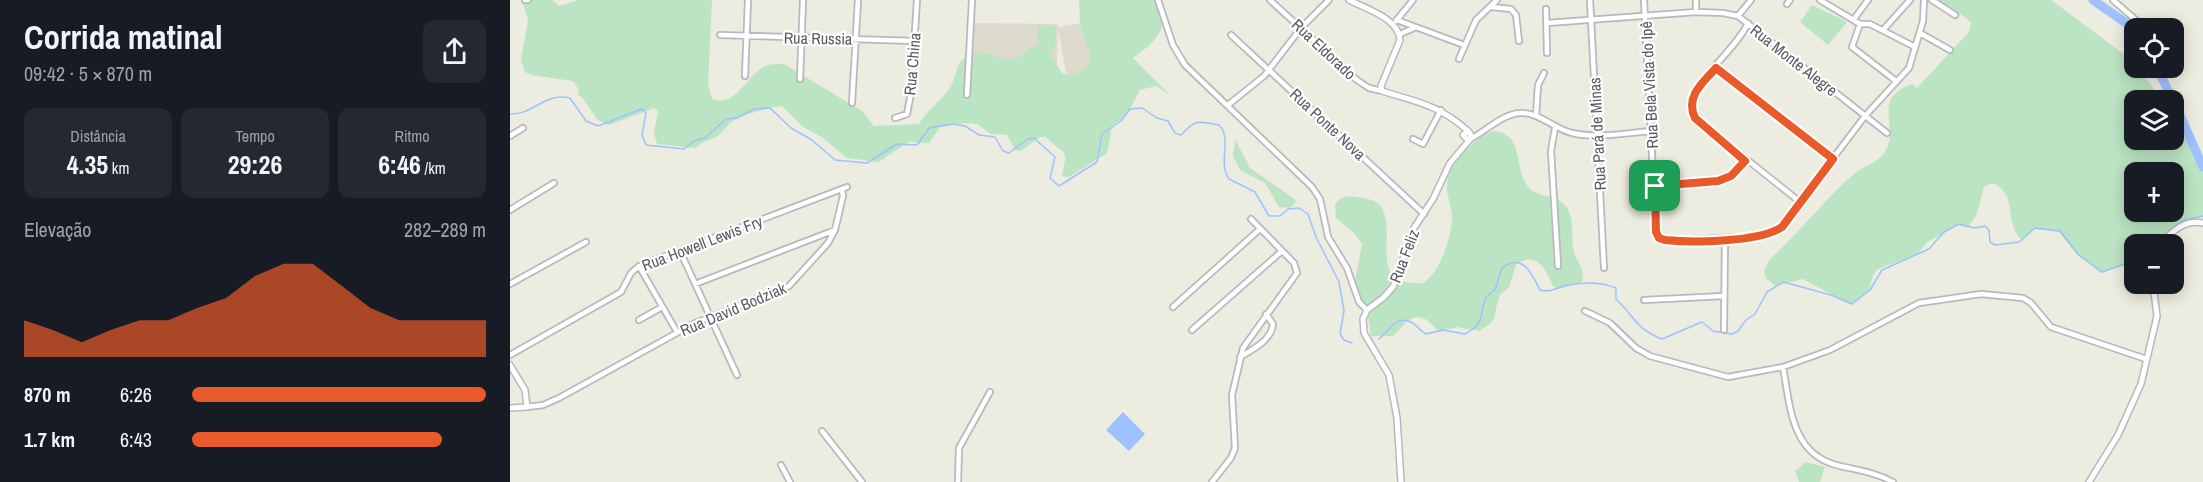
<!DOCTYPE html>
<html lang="pt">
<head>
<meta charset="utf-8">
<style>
	:root { --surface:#171b24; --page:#242831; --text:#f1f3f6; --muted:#9ea1a6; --accent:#e95a28 }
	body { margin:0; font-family:"Archivo Narrow",sans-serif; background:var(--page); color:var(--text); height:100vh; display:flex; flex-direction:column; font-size:22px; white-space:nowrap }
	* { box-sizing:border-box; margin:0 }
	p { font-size:20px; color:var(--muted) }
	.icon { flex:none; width:33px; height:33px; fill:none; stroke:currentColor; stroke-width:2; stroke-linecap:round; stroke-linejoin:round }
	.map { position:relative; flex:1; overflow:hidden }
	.panel { display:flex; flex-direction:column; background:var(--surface); width:510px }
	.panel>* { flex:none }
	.tools { position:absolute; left:1614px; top:18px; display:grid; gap:12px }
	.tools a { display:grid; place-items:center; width:60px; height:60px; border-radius:12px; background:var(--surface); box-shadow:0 3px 15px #0003; font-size:30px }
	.pin { position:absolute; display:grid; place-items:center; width:51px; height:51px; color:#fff; margin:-26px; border-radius:12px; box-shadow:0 3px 9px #0006 }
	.round { display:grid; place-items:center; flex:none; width:63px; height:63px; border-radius:12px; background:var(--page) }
	.summary { display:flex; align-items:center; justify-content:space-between; height:102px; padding:0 24px }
	h1 { font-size:33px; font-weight:700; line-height:45px }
	.metrics { display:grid; grid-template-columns:repeat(3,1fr); gap:9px; height:102px; padding:6px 24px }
	.metrics div { display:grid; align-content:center; border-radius:12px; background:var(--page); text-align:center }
	.metrics b { font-size:26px; font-weight:700 }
	.metrics small { font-size:16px; font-weight:400 }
	.metrics p { font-size:16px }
	.chart { height:168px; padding:12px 24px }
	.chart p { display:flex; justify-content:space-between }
	.chart svg { width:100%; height:108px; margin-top:6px; fill:var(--accent); opacity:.7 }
	ul { padding:0 24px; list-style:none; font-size:20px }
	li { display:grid; grid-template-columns:96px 72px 1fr; align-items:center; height:45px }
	li i { height:15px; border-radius:8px; background:var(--accent) }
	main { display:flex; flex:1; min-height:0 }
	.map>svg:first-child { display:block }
	.education { fill:#dcdbce }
	.green { fill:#bbe4c3; fill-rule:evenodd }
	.water { fill:#9dc2ff }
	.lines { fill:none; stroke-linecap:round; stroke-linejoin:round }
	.stream { stroke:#9dc2ff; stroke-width:1.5 }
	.river { stroke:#9dc2ff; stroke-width:9 }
	.minor-casing { stroke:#b8b9bf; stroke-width:8 }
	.tertiary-casing { stroke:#b8b9bf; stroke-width:8 }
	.minor { stroke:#fff; stroke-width:4.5 }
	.tertiary { stroke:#fff; stroke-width:5 }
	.route-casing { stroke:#fff; stroke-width:12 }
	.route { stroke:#e95a28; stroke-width:8 }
	.labels { text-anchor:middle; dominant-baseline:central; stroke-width:4.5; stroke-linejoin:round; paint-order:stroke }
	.street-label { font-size:16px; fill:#595b61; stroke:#fff }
</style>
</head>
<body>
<main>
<section class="panel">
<div class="summary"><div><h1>Corrida matinal</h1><p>09:42 · 5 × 870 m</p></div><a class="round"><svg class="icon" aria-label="share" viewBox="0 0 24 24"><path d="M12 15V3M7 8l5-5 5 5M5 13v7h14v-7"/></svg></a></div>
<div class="metrics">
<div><p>Distância</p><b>4.35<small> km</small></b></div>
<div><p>Tempo</p><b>29:26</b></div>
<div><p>Ritmo</p><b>6:46<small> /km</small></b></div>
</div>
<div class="chart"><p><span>Elevação</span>282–289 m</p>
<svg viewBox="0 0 160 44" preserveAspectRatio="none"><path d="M0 44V29L10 33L20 38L30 33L40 29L50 29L60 24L70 20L80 11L90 6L100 6L110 15L120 24L130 29L140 29L150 29L160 29V44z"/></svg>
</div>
<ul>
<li><b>870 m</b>6:26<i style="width:100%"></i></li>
<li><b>1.7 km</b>6:43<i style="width:85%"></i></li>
</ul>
</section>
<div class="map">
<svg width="1693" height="482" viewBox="0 0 1693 482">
	<rect width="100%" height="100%" fill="#ecece0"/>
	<path class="education" d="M581,22L589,72L557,78L548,29L547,64L463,62L464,23L548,24V27Z"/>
	<path class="green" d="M12,0H42L49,6L68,0H202L198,85L202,99C226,108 236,76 255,66C261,64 268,64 274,64L352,111L364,126L409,124C417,110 430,102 439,89C448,76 445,57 464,53C478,50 491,62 504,59C513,57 517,47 527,45L528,25L546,26L545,49H537L552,73C565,77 577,71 581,58L570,25L569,0H652C659,30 646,41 623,58L661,96L646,86L630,90L616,116L602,126L597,153L559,177L552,176C559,144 554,157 536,137H530L511,151L505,150L497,135L481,134L467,124L454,123L430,127L419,143L398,142L369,162L337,158L313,138L292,126L272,106C263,106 229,116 223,121C217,125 212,134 206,137C198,141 193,141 186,148L147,144L144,133L148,111L144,108L99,125L88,120L71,96L68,95L69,90L63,81L21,75L15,72L11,60L18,20Z
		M1422,0H1541L1615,55L1634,75L1651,100H1624V140H1664V120L1693,169V217L1672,221L1643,244H1624V262L1591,273L1567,255L1549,232L1524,229L1512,240C1493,223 1509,193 1482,183L1474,187L1466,216L1457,228L1448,225L1416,243L1408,254L1368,269L1363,275L1359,291L1341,305L1293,279L1265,286L1256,278L1254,271L1260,259C1290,232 1314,200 1344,174C1353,166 1367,163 1374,153C1392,129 1359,99 1402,84L1407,88L1459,32L1461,23C1453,12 1434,8 1422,0ZM1624,172H1664V212H1624Z
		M1302,5L1337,22L1318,45L1290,22Z
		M983,131C1014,133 1004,167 1017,185C1026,199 1043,193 1053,203C1066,215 1060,237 1064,252C1068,263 1075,270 1072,282L1049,289L1044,287C1036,271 1027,249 1006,265L999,287L990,295C982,313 991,319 969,331L947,327L930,331C924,328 920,321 915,319C899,312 893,328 883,336H861L858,315L845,281L852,244L844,233L826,218L825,204C831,197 837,195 846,197C854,198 866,199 871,207C889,233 854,287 913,283C930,273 942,236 942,217C942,208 938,199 937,190C935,166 963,139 983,131Z
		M725,139L740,168L787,201L780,208L769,207L755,183L730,170L723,156Z
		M1296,462L1315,467L1310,482H1289L1285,471Z"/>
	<path class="water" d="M613,412L635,434L619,451L596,430Z"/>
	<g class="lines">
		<path class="stream" d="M0,114C23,115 35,92 60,98L76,121L88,126L132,109L136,113L132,135L136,145L174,149L184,141L195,138L216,119L227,118L244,109L260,108L281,128L302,140L325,160L357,163L387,144L407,145L419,128L443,124L455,126L469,135L485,137L493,151L499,153L518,139L524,138L545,157L540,178L549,186L587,162L592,134L611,121L620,109L632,108L647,118L658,121L665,133L671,135C686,119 687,121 709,125C723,139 707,162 719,179L745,192L759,216H770L778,209L789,208L798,214L806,237L829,282L834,311L830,334L834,340L842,343
			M1643,244L1673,220L1693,216
			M869,339C879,331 885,315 901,322C906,324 910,331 916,334L933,330L955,334C977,322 968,315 976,297L985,290L992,268C1013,252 1022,274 1030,290C1041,293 1048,287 1058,285C1074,282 1092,282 1106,288V299C1125,317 1126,329 1152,339L1192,322L1203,331L1222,334L1228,331L1236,320L1245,314L1257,292L1273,282L1321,295L1342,304L1360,290L1372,270L1419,249L1434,232L1449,224L1465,228L1475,226L1479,230L1480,242L1485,245L1509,242L1525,228L1550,231L1568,254L1592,272L1624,261"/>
		<path class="river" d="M1583,0L1616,23L1624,35
			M1647,68L1663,100
			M1664,102L1693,167"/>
		<g class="minor-casing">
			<path id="minor" d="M15,0H18
				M648,0L663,45L675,65L802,187L810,199L818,237L837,268L849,302L857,310
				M760,0L847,80L859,88L872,91
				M1080,0L1094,268
				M1134,0L1146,232L1149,238L1164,241L1248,236L1271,227L1355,116L1399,68L1413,21L1414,0
				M1186,0V12
				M1310,0L1350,24H1360L1405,47
				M1422,0L1445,15
				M1603,0L1635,28
				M1277,4L1280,0
				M982,7L1001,9L1006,15L1009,41
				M1036,9L1037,53
				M1228,16L1241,0
				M1344,19L1358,0
				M887,20L954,45
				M886,21L903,0
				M1037,23L1186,12L1213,13L1228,16L1377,133
				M1238,23C1226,49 1189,77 1181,100C1179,106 1182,112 1185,118L1290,202
				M1350,24L1342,47L1386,81
				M1373,30L1400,0
				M1410,33L1440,50
				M890,34L904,28
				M210,35L405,41
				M721,35L914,214
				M949,59L966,20L987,0
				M1206,68L1323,159
				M235,76L238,0
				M290,79L293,0
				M457,95L462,0
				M342,103L348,0
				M718,105L754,76L791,28L819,0
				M1026,116L1028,85L1034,73
				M385,118L397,114L401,93L407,0
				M1045,128L1041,151L1048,266
				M0,136L13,128
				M962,138C976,131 994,113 1011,113C1028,112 1045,129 1062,133C1088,139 1116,133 1141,131
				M903,139L913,144L931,110
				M1145,186L1208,181L1221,176L1235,161
				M0,210L44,183
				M170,251L227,375
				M129,266L167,332
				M0,284L76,242
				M185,284L325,230
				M1134,300L1214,296
				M663,307L750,229
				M1075,311L1100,323L1126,348L1140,356L1218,377L1273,367L1320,350L1409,303L1471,294L1513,298L1521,303L1541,327L1636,359
				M129,320L152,307
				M682,330L772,251
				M1214,330L1215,239
				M0,355L111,292L121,273L129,266L337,187
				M730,357C742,350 762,340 763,324L756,314
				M1273,367C1280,405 1281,453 1326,465C1346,470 1365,472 1383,482
				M17,407L33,405L49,398L183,324L279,286L318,243L325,230L333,196L332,190
				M312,431L352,482
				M271,465L280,482
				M448,482L449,448L480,392
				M702,482L721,458L725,448L722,395L733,348L787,273L784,263L741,219"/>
		</g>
		<g class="tertiary-casing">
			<path id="tertiary" d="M839,0C856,9 889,18 890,40L871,86L872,91C907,102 929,105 958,131
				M1651,244C1662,231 1675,219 1693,223
				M0,365L15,390L17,407L0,408
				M891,482L887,418L879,375L854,333L853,319L857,310L873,298L883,287L904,228L923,199L940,163L962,137L958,131L953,135L958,140
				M1579,482L1608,435L1631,384L1647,316L1643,284"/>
		</g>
		<use href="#minor" class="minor"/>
		<use href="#tertiary" class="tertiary"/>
	</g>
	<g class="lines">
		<g class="route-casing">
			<path id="route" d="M1206,68L1323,159L1272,227C1250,242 1183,243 1155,240L1149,238L1146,232L1145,186L1208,181L1221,176L1235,161L1185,118C1175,97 1192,83 1206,68Z"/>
		</g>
		<use href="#route" class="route"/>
	</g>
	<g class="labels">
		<g class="street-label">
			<text transform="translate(308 38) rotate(1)">Rua Russia</text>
			<text transform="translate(814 49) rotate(43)">Rua Eldorado</text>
			<text transform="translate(1284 60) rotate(38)">Rua Monte Alegre</text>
			<text transform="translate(402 64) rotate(-85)">Rua China</text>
			<text transform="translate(1139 85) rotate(-93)">Rua Bela Vista do Ipê</text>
			<text transform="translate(818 124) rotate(43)">Rua Ponte Nova</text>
			<text transform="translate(1087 134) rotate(-93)">Rua Pará de Minas</text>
			<text transform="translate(192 243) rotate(-21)">Rua Howell Lewis Fry</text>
			<text transform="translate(894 256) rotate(-69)">Rua Feliz</text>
			<text transform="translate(223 309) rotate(-23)">Rua David Bodziak</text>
		</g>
	</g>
</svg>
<div class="tools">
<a><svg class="icon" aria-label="locate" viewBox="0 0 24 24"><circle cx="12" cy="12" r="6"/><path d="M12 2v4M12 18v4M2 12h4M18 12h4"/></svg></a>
<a><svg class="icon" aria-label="layers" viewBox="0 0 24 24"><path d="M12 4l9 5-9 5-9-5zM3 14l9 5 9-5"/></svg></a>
<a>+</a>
<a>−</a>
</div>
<div class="pin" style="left:1145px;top:186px;background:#1e9e55"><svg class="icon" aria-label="arrive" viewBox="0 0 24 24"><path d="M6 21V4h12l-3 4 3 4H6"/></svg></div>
</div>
</main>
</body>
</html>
